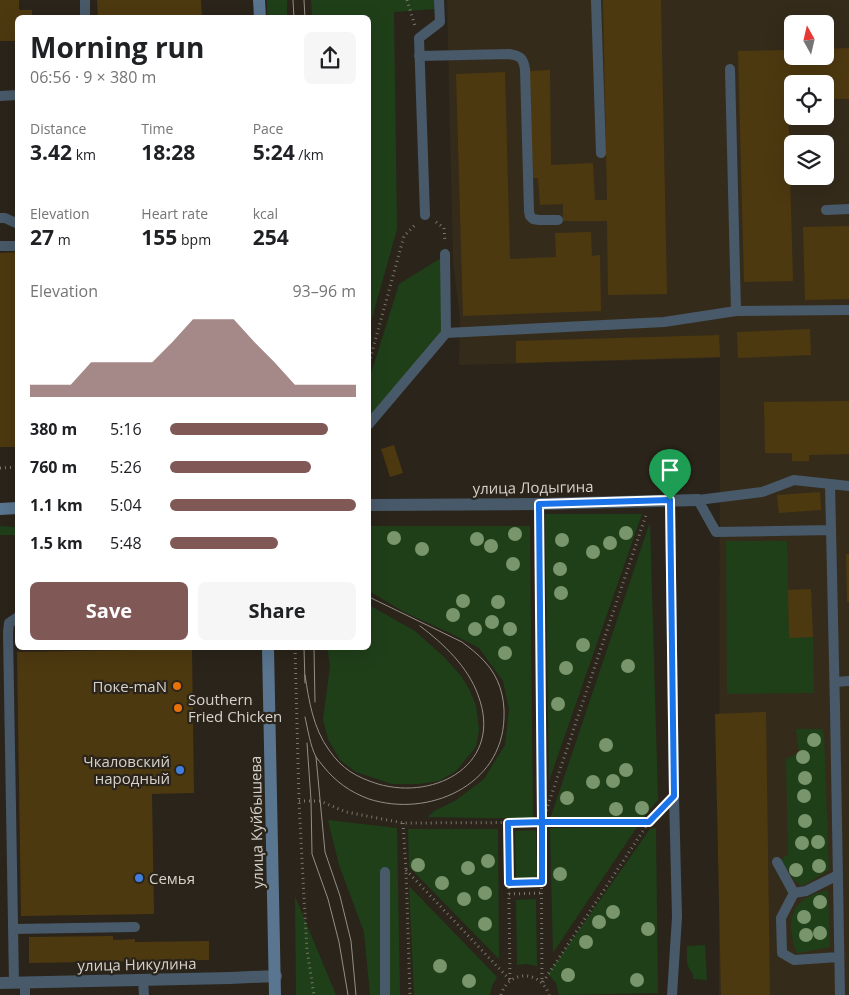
<!DOCTYPE html>
<html lang="en">
<head>
<meta charset="utf-8">
<style>
	:root { --surface:#fff; --page:#f6f6f6; --text:#202124; --muted:#757577; --accent:#805856 }
	body { margin:0; font-family:"Open Sans",sans-serif; background:var(--page); color:var(--text); height:100vh; display:flex; flex-direction:column; font-size:19px; white-space:nowrap }
	* { box-sizing:border-box; margin:0 }
	p { font-size:16px; color:var(--muted) }
	.icon { flex:none; width:28px; height:28px; fill:none; stroke:currentColor; stroke-width:2; stroke-linecap:round; stroke-linejoin:round }
	.map { position:relative; flex:1; overflow:hidden }
	.details { position:absolute; left:15px; top:15px; width:356px; height:635px; display:flex; flex-direction:column; background:var(--surface); border-radius:8px; box-shadow:0 5px 20px #0002 }
	.details>* { flex:none }
	.needle { width:32px; rotate:352deg }
	.controls { position:absolute; left:784px; top:15px; display:grid; gap:10px }
	.controls a { display:grid; place-items:center; width:50px; height:50px; border-radius:8px; background:var(--surface); box-shadow:0 5px 20px #0002; font-size:25px }
	.pin { position:absolute; display:grid; place-items:center; width:42px; height:42px; color:#fff; margin:-51px -21px; border-radius:50% 50% 50% 0; rotate:-45deg; box-shadow:0 0 5px #0007 }
	.pin .icon { rotate:45deg }
	.round { display:grid; place-items:center; flex:none; width:52px; height:52px; border-radius:8px; background:var(--page) }
	.headline { display:flex; align-items:center; justify-content:space-between; height:85px; padding:0 15px }
	h1 { font-size:28px; font-weight:700; line-height:38px }
	.metrics { display:grid; grid-template-columns:repeat(3,1fr); gap:8px; height:85px; padding:5px 15px }
	.metrics div { display:grid; align-content:center }
	.metrics b { font-size:21px; font-weight:700 }
	.metrics small { font-size:14px; font-weight:400 }
	.metrics p { font-size:14px }
	.chart { height:140px; padding:10px 15px }
	.chart p { display:flex; justify-content:space-between }
	.chart svg { width:100%; height:90px; margin-top:5px; fill:var(--accent); opacity:.7 }
	.cta { display:flex; gap:10px; margin-top:auto; padding:10px 15px }
	.cta a { flex:1; height:58px; border-radius:8px; background:var(--accent); color:#fff; font-size:20px; font-weight:700; line-height:58px; text-align:center }
	.cta a+a { background:var(--page); color:var(--text) }
	ul { padding:0 15px; list-style:none; font-size:16px }
	li { display:grid; grid-template-columns:80px 60px 1fr; align-items:center; height:38px }
	li i { height:12px; border-radius:6px; background:var(--accent) }
	.map>svg:first-child { display:block }
	.built { fill:#352b1b; fill-rule:evenodd }
	.green { fill:#1f3f19 }
	.building { fill:#4d3910 }
	.lines { fill:none; stroke-linecap:round; stroke-linejoin:round }
	.path { stroke:#7b766e; stroke-width:3; stroke-dasharray:1 4; stroke-linecap:butt }
	.lane { stroke:#485969; stroke-width:10 }
	.street { stroke:#485969; stroke-width:12 }
	.secondary { stroke:#5a7590; stroke-width:12 }
	.tram { stroke:#948f87; stroke-width:1 }
	.tree { fill:#79956b }
	.route-casing { stroke:#fff; stroke-width:10 }
	.route { stroke:#1a73e8; stroke-width:6 }
	.food-dot { fill:#e8710a; stroke:#2a241a; stroke-width:2 }
	.shop-dot { fill:#3f7fe0; stroke:#2a241a; stroke-width:2 }
	.labels { text-anchor:middle; dominant-baseline:central; stroke-width:4.5; stroke-linejoin:round; paint-order:stroke }
	.street-label { font-size:15px; fill:#d6d2cb; stroke:#2a241a }
	.poi-label { font-size:15px; fill:#d6d2cb; stroke:#2a241a; text-anchor:end }
</style>
</head>
<body>
<div class="map">
<svg width="849" height="995" viewBox="0 0 849 995">
	<rect width="100%" height="100%" fill="#2a241a"/>
	<path class="built" d="M447,0H849V995H719L720,358L459,365L460,318L453,262ZM792,24H825V56H792ZM792,84H825V116H792ZM792,144H825V176H792Z"/>
	<path class="green" d="M267,0H287V17H267Z
		M311,0H435V9L394,12L397,229L369,329V18L312,17Z
		M441,258V336L369,418V380L399,284Z
		M545,514H642L549,781Z
		M650,522L658,800L643,818L550,819Z
		M0,526L16,527L17,529V535H0Z
		M369,526H530L533,819L428,817L434,811L455,801L484,779L505,745L509,709L503,681L479,648L452,634L404,612L369,591Z
		M726,541H787L789,637H813L814,693L727,694Z
		M369,605L415,631L444,657L462,677L469,689L476,705L479,730L476,747L456,771L439,781L419,784H392L356,772L340,760L328,739L323,720L330,666L328,652L326,648H369Z
		M796,729H822L824,735L829,870L804,885H800L795,881L781,860L788,854L786,759L799,753Z
		M328,820L397,828L400,995H370L364,932L339,865Z
		M637,827L553,953L550,828Z
		M656,828L658,993L559,995L556,983L548,974L650,829Z
		M408,829H498L499,959L409,867Z
		M536,830L537,879H516L515,831Z
		M409,886L497,977L492,986L490,995H414Z
		M828,890L830,947L799,953L796,952C785,918 791,898 828,890Z
		M295,896L336,995H296Z
		M536,899L537,966L527,964L517,965L516,900Z
		M705,945L707,980L693,979V974C685,966 687,957 687,946Z"/>
	<path class="building" d="M0,0H19V10H32V18H18V41H0Z
		M97,0H201L202,18H98Z
		M603,0H661L667,294L608,295L607,221H563V204L540,205L538,178H531L529,71L550,70L551,165L593,163L595,200H607Z
		M849,48V99H825V84H792V100H788L793,281L744,282L738,51L792,50V56H825V49Z
		M505,72L510,259L556,257L555,233L591,232L592,256L600,255L601,311L463,316L456,74Z
		M849,226V299L805,300L803,227Z
		M18,252V447H0V253Z
		M810,329L811,355L738,358L737,332Z
		M719,335L720,357L516,363V341Z
		M849,401V454L809,455V461H792V453H765L764,402Z
		M394,445L403,473L390,477L381,449Z
		M820,492L821,510L779,513L777,495Z
		M846,554H849V602H847Z
		M811,589L813,637L789,638L788,590Z
		M192,649L194,793L152,794L154,914L21,916L17,652Z
		M766,712L770,995H721L715,714Z
		M113,936V940L135,939V942L209,941V960L29,963V937Z"/>
	<g class="lines">
		<path class="path" d="M407,0L415,26
			M436,222L444,228L445,242
			M369,363L404,236L416,224
			M0,468L18,467
			M539,518L542,983
			M295,648L299,801L303,879L307,950L314,995
			M299,801H320L346,812L403,823L649,822L660,810
			M543,820L646,515
			M403,823L406,870L410,995
			M508,823L510,980
			M406,870L510,980
			M509,883L542,882
			M509,894L542,893
			M543,982L649,822
			M501,995C509,969 541,970 549,995"/>
		<path class="lane" d="M596,0L601,153
			M85,18V0
			M419,56L509,54C521,56 523,58 525,69L529,211L530,216L533,219L539,220H558
			M730,69L736,311
			M0,96L18,95
			M826,210L849,209
			M425,215L419,38L440,22L439,0
			M0,218H5L18,224
			M0,246H18
			M446,333L664,322L736,311L849,310
			M369,424L446,333L445,254
			M830,484L835,708L840,995
			M670,500L674,796L677,917L672,995
			M831,530L716,532L698,500L762,492L794,480L849,486
			M835,682L849,681
			M777,862L794,893L806,891L838,875
			M385,872V995
			M794,893L781,918L782,953L794,960L839,957
			M13,929L135,927
			M143,980L144,995
			M14,983L8,632L9,623L18,617
			M25,983V995"/>
		<path class="street" d="M369,505L539,504L698,500
			M0,983L230,978L276,976"/>
		<path class="secondary" d="M259,0L260,18
			M0,509L18,508
			M268,648L275,995"/>
		<path class="tram" d="M293,0L294,18
			M304,0L305,18
			M304,648L305,683
			M314,648L315,702
			M305,675C309,701 313,728 329,750C342,769 356,777 378,784C437,801 504,763 478,695C468,667 444,644 420,626
			M305,717C308,730 310,745 316,757C318,760 321,763 323,766C336,782 350,792 369,799C428,818 502,786 504,718C505,697 499,677 485,662C478,654 470,648 462,642L369,597
			M307,743L311,800L312,854L328,899L339,942L348,995
			M316,757L325,852L340,896L351,941L356,995"/>
	</g>
	<g class="tree">
		<circle cx="626" cy="533" r="7"/>
		<circle cx="515" cy="534" r="7"/>
		<circle cx="394" cy="538" r="7"/>
		<circle cx="477" cy="539" r="7"/>
		<circle cx="562" cy="540" r="7"/>
		<circle cx="610" cy="543" r="7"/>
		<circle cx="491" cy="546" r="7"/>
		<circle cx="422" cy="549" r="7"/>
		<circle cx="593" cy="552" r="7"/>
		<circle cx="513" cy="564" r="7"/>
		<circle cx="560" cy="569" r="7"/>
		<circle cx="561" cy="593" r="7"/>
		<circle cx="463" cy="601" r="7"/>
		<circle cx="498" cy="602" r="7"/>
		<circle cx="453" cy="615" r="7"/>
		<circle cx="492" cy="622" r="7"/>
		<circle cx="475" cy="629" r="7"/>
		<circle cx="510" cy="629" r="7"/>
		<circle cx="583" cy="645" r="7"/>
		<circle cx="505" cy="653" r="7"/>
		<circle cx="628" cy="666" r="7"/>
		<circle cx="566" cy="668" r="7"/>
		<circle cx="558" cy="704" r="7"/>
		<circle cx="814" cy="740" r="7"/>
		<circle cx="606" cy="745" r="7"/>
		<circle cx="803" cy="757" r="7"/>
		<circle cx="626" cy="770" r="7"/>
		<circle cx="805" cy="778" r="7"/>
		<circle cx="613" cy="781" r="7"/>
		<circle cx="593" cy="782" r="7"/>
		<circle cx="804" cy="796" r="7"/>
		<circle cx="567" cy="798" r="7"/>
		<circle cx="642" cy="808" r="7"/>
		<circle cx="616" cy="809" r="7"/>
		<circle cx="805" cy="821" r="7"/>
		<circle cx="818" cy="842" r="7"/>
		<circle cx="802" cy="843" r="7"/>
		<circle cx="488" cy="861" r="7"/>
		<circle cx="418" cy="865" r="7"/>
		<circle cx="819" cy="866" r="7"/>
		<circle cx="468" cy="868" r="7"/>
		<circle cx="796" cy="870" r="7"/>
		<circle cx="560" cy="874" r="7"/>
		<circle cx="442" cy="883" r="7"/>
		<circle cx="485" cy="893" r="7"/>
		<circle cx="464" cy="899" r="7"/>
		<circle cx="820" cy="902" r="7"/>
		<circle cx="613" cy="912" r="7"/>
		<circle cx="804" cy="917" r="7"/>
		<circle cx="599" cy="922" r="7"/>
		<circle cx="485" cy="924" r="7"/>
		<circle cx="648" cy="929" r="7"/>
		<circle cx="820" cy="933" r="7"/>
		<circle cx="806" cy="935" r="7"/>
		<circle cx="586" cy="942" r="7"/>
		<circle cx="440" cy="966" r="7"/>
		<circle cx="568" cy="975" r="7"/>
		<circle cx="637" cy="980" r="7"/>
		<circle cx="469" cy="981" r="7"/>
	</g>
	<g class="lines">
		<g class="route-casing">
			<path id="route" d="M670,500L539,504L542,822L508,823L509,883L542,882V822H649L674,796L670,500"/>
		</g>
		<use href="#route" class="route"/>
	</g>
	<g class="food-dot">
		<circle cx="177" cy="686" r="5"/>
		<circle cx="178" cy="708" r="5"/>
	</g>
	<g class="shop-dot">
		<circle cx="180" cy="770" r="5"/>
		<circle cx="139" cy="878" r="5"/>
	</g>
	<g class="labels">
		<g class="street-label">
			<text transform="translate(533 487) rotate(-1)">улица Лодыгина</text>
			<text transform="translate(256 822) rotate(-91)">улица Куйбышева</text>
			<text transform="translate(137 964) rotate(-1)">улица Никулина</text>
		</g>
		<g class="poi-label">
			<text x="167" y="686">Поке-maN</text>
			<text x="188" y="699" text-anchor="start">Southern<tspan x="188" dy="17">Fried Chicken</tspan></text>
			<text x="170" y="761">Чкаловский<tspan x="170" dy="17">народный</tspan></text>
			<text x="149" y="878" text-anchor="start">Семья</text>
		</g>
	</g>
</svg>
<div class="controls">
<a><svg class="needle" viewBox="-14 -14 28 28"><path d="M0-13l5 13h-10z" fill="#e53935"/><path d="M0 13l5-13h-10z" fill="#757577"/></svg></a>
<a><svg class="icon" aria-label="locate" viewBox="0 0 24 24"><circle cx="12" cy="12" r="6"/><path d="M12 2v4M12 18v4M2 12h4M18 12h4"/></svg></a>
<a><svg class="icon" aria-label="layers" viewBox="0 0 24 24"><path d="M12 4l9 5-9 5-9-5zM3 14l9 5 9-5"/></svg></a>
</div>
<div class="pin" style="left:670px;top:500px;background:#1e9e55"><svg class="icon" aria-label="arrive" viewBox="0 0 24 24"><path d="M6 21V4h12l-3 4 3 4H6"/></svg></div>
<section class="details">
<div class="headline"><div><h1>Morning run</h1><p>06:56 · 9 × 380 m</p></div><a class="round"><svg class="icon" aria-label="share" viewBox="0 0 24 24"><path d="M12 15V3M7 8l5-5 5 5M5 13v7h14v-7"/></svg></a></div>
<div class="metrics">
<div><p>Distance</p><b>3.42<small> km</small></b></div>
<div><p>Time</p><b>18:28</b></div>
<div><p>Pace</p><b>5:24<small> /km</small></b></div>
</div>
<div class="metrics">
<div><p>Elevation</p><b>27<small> m</small></b></div>
<div><p>Heart rate</p><b>155<small> bpm</small></b></div>
<div><p>kcal</p><b>254</b></div>
</div>
<div class="chart"><p><span>Elevation</span>93–96 m</p>
<svg viewBox="0 0 160 44" preserveAspectRatio="none"><path d="M0 44V38L10 38L20 38L30 27L40 27L50 27L60 27L70 17L80 6L90 6L100 6L110 17L120 27L130 38L140 38L150 38L160 38V44z"/></svg>
</div>
<ul>
<li><b>380 m</b>5:16<i style="width:85%"></i></li>
<li><b>760 m</b>5:26<i style="width:76%"></i></li>
<li><b>1.1 km</b>5:04<i style="width:100%"></i></li>
<li><b>1.5 km</b>5:48<i style="width:58%"></i></li>
</ul>
<div class="cta"><a>Save</a><a>Share</a></div>
</section>
</div>
</body>
</html>
